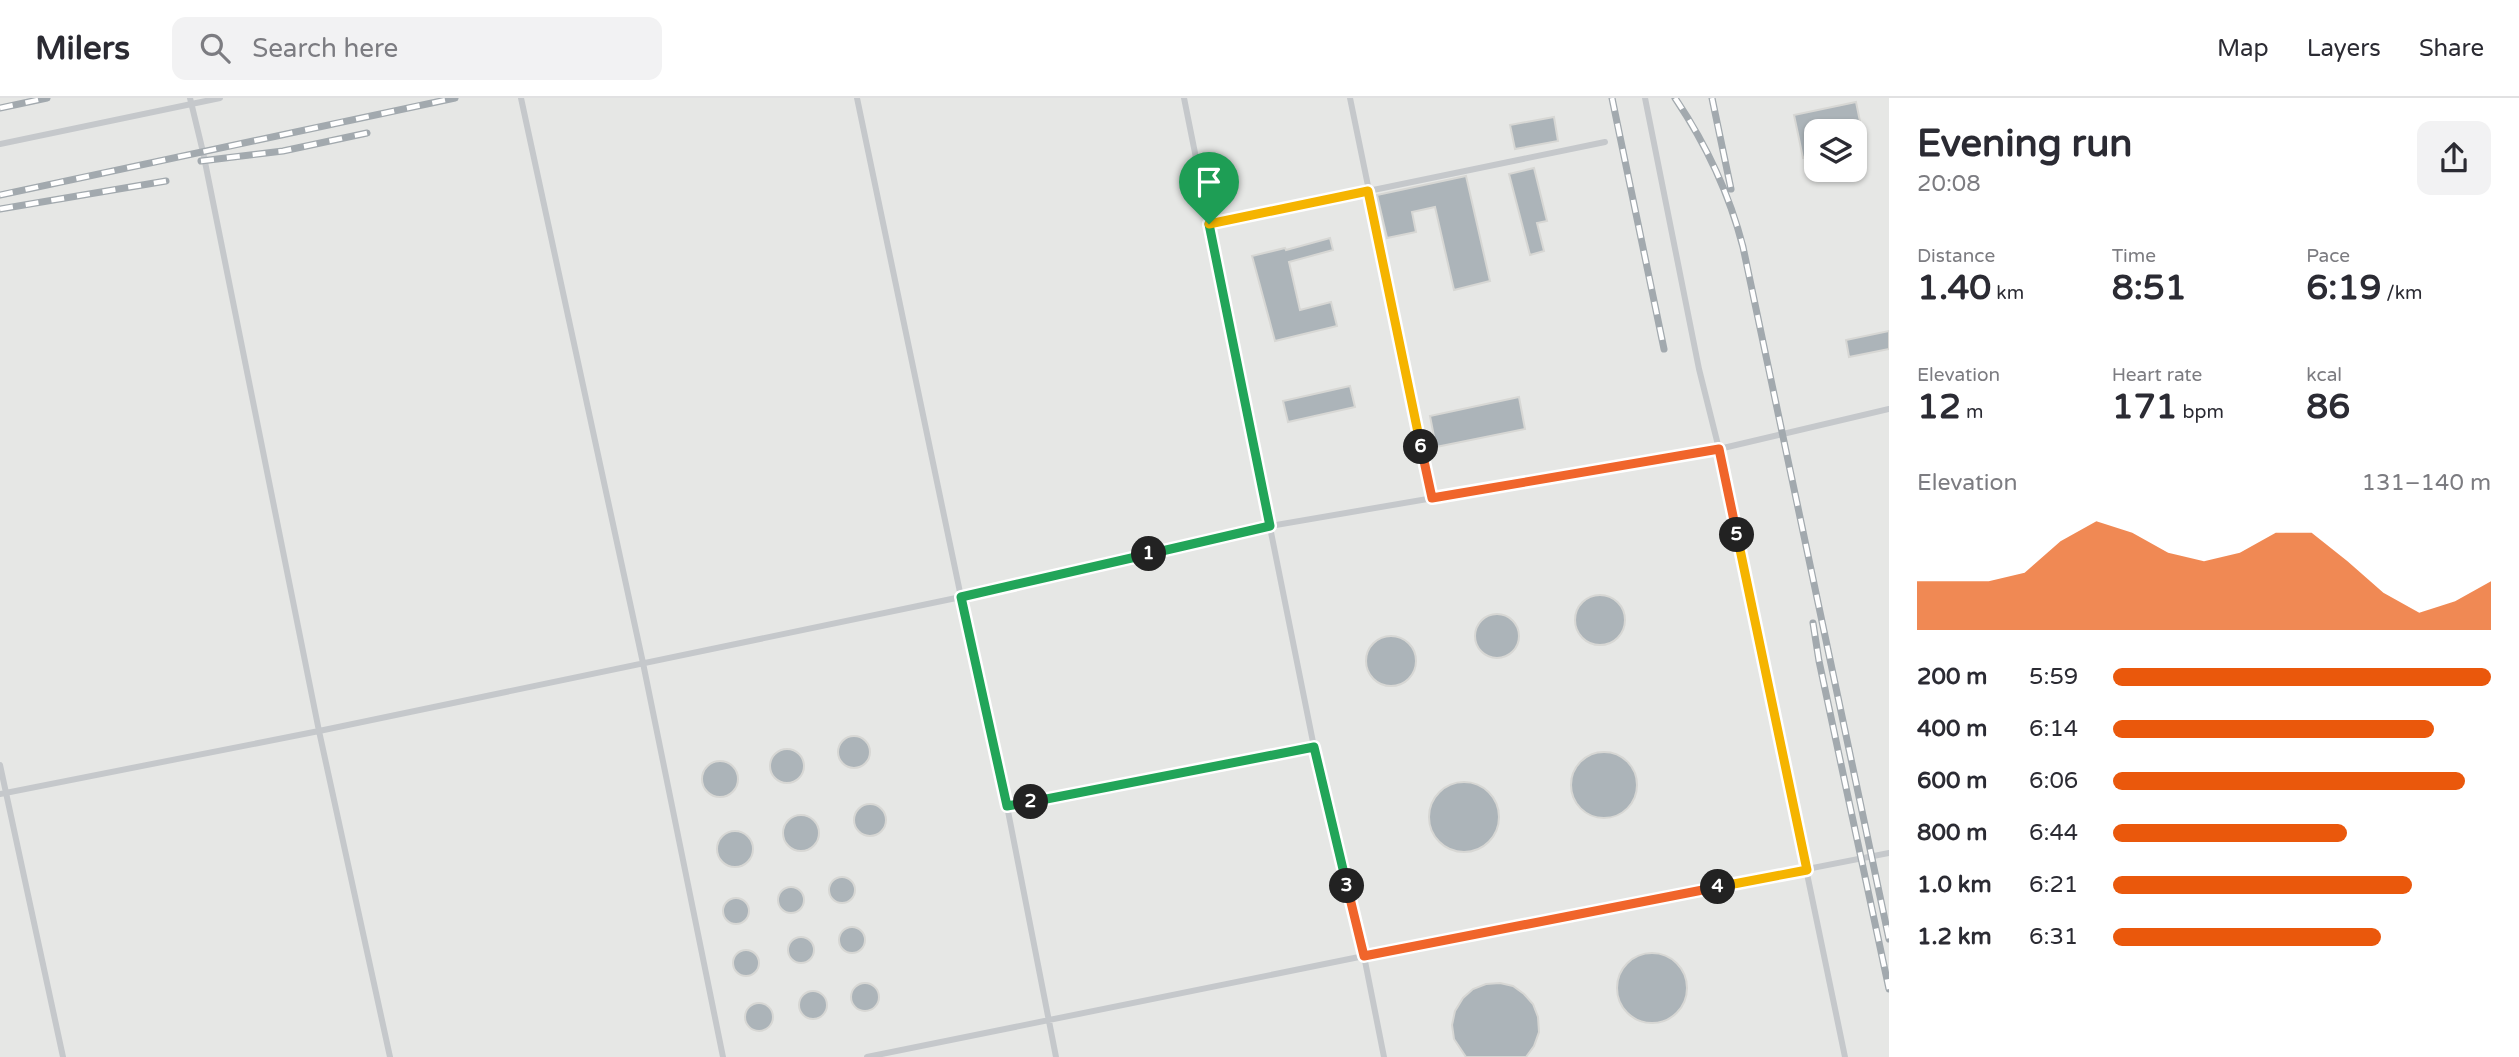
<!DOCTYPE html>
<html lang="en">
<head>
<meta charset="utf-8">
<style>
	:root { --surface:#fff; --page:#f2f2f3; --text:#2b2b33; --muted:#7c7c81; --line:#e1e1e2; --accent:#ea580c }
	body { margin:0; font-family:"Varela Round",sans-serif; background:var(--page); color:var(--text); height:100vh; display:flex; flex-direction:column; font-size:26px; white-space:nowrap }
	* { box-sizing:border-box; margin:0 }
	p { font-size:23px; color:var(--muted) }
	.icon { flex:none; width:38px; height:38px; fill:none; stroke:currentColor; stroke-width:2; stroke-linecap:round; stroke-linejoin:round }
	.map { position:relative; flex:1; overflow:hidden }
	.sheet { display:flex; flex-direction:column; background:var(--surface); width:630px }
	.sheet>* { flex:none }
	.fabs { position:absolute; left:1804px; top:21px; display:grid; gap:14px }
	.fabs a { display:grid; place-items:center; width:63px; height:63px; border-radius:14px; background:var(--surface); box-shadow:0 2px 5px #0004; font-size:35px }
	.pin { position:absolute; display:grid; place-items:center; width:60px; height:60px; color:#fff; margin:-72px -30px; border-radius:50% 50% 50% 0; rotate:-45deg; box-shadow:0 0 7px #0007 }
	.pin .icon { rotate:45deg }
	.km { position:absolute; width:35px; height:35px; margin:-18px; border-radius:50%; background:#222; color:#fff; font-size:19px; line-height:35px; text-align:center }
	.round { display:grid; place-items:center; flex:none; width:74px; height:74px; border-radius:14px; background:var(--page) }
	.overview { display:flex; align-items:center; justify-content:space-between; height:119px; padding:0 28px }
	h1 { font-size:38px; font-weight:800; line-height:52px }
	.figures { display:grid; grid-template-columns:repeat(3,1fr); gap:10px; height:119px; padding:7px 28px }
	.figures div { display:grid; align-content:center }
	.figures b { font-size:35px; font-weight:800 }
	.figures small { font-size:19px; font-weight:400 }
	.figures p { font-size:19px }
	.chart { height:196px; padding:14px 28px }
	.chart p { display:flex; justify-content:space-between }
	.chart svg { width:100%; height:126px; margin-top:7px; fill:var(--accent); opacity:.7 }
	ul { padding:0 28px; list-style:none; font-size:23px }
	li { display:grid; grid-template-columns:112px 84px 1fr; align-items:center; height:52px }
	li i { height:18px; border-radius:9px; background:var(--accent) }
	header { display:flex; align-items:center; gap:42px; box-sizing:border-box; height:98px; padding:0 35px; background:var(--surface); border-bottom:2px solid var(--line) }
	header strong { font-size:33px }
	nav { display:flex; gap:38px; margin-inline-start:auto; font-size:24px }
	.search { width:490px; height:63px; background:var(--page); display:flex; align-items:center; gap:18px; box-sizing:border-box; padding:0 24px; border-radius:14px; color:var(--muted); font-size:26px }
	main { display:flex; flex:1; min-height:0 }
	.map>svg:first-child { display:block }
	.built { fill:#e6e7e5; fill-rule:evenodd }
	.building { fill:#acb4b9; stroke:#d7d7d4; stroke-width:2 }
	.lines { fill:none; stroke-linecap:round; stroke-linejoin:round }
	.service { stroke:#c5c8cb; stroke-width:6 }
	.rail-casing { stroke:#a2a9ae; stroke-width:7 }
	.rail { stroke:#fff; stroke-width:4.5; stroke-dasharray:13; stroke-linecap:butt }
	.split-1-casing { stroke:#fff; stroke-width:14 }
	.split-2-casing { stroke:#fff; stroke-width:14 }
	.split-3-casing { stroke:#fff; stroke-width:14 }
	.split-4-casing { stroke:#fff; stroke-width:14 }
	.split-5-casing { stroke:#fff; stroke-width:14 }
	.split-6-casing { stroke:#fff; stroke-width:14 }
	.split-7-casing { stroke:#fff; stroke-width:14 }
	.split-1 { stroke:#22a559; stroke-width:9 }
	.split-2 { stroke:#22a559; stroke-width:9 }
	.split-3 { stroke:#22a559; stroke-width:9 }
	.split-4 { stroke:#f0652b; stroke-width:9 }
	.split-5 { stroke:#f5b400; stroke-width:9 }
	.split-6 { stroke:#f0652b; stroke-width:9 }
	.split-7 { stroke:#f5b400; stroke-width:9 }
</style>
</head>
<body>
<header>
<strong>Milers</strong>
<div class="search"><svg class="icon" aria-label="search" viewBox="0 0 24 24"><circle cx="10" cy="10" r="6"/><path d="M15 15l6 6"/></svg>Search here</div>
<nav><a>Map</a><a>Layers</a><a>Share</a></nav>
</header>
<main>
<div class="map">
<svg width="1889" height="959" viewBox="0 0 1889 959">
	<rect width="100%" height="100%" fill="#f6f5f1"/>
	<path class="built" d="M0,0H1889V959H0ZM1816,33H1855V72H1816Z"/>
	<path class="building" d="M1856,4L1862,33H1816V57L1803,60L1794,17Z
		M1554,19L1558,43L1515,51L1510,27Z
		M1534,70L1547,123L1537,125L1544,153L1530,157L1509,76Z
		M1466,78L1490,183L1454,192L1435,109L1412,114L1416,134L1387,140L1377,97Z
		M1330,140L1333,152L1289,164L1300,212L1331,204L1337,228L1275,243L1252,158L1285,150L1286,152Z
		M1889,233V251L1849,259L1846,242Z
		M1350,288L1355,309L1288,324L1283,303Z
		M1519,299L1525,331L1436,349L1430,318Z
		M1575 522a25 25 0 1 1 50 0a25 25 0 1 1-50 0Z
		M1475 538a22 22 0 1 1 44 0a22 22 0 1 1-44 0Z
		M1366 563a25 25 0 1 1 50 0a25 25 0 1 1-50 0Z
		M838 654a16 16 0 1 1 32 0a16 16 0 1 1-32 0Z
		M770 668a17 17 0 1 1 34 0a17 17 0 1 1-34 0Z
		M1571 687a33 33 0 1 1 66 0a33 33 0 1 1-66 0Z
		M702 681a18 18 0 1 1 36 0a18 18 0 1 1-36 0Z
		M1429 719a35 35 0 1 1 70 0a35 35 0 1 1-70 0Z
		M854 722a16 16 0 1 1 32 0a16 16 0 1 1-32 0Z
		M783 735a18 18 0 1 1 36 0a18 18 0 1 1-36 0Z
		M717 751a18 18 0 1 1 36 0a18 18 0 1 1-36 0Z
		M829 792a13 13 0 1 1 26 0a13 13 0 1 1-26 0Z
		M778 802a13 13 0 1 1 26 0a13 13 0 1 1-26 0Z
		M723 813a13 13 0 1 1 26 0a13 13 0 1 1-26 0Z
		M839 842a13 13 0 1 1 26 0a13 13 0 1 1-26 0Z
		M788 852a13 13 0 1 1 26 0a13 13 0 1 1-26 0Z
		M733 865a13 13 0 1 1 26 0a13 13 0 1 1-26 0Z
		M1617 890a35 35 0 1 1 70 0a35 35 0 1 1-70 0Z
		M1500,885L1513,888L1524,896L1533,906L1538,919L1539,934L1534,948L1526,959H1466L1454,941L1452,927L1455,913L1463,900L1473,891L1486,886Z
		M851 899a14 14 0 1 1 28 0a14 14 0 1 1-28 0Z
		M799 907a14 14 0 1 1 28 0a14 14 0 1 1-28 0Z
		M745 919a14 14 0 1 1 28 0a14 14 0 1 1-28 0Z"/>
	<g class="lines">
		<path class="service" d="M190,0L203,54L319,633L390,959
			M521,0L643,565L723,959
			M857,0L961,499L1007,708L1056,959
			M1184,0L1314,649L1364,858L1384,959
			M1350,0L1432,400
			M1645,0L1699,271L1719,351L1845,959
			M0,46L220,0
			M1209,126L1605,44
			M0,667L63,959
			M0,696L319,633L961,499L1270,428L1719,351L1889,311
			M1007,708L1314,649
			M867,959L1364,858L1889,755"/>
		<g class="rail-casing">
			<path id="rail" d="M1612,0L1664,251
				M1675,0C1706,46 1729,95 1743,149L1889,841
				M1712,0L1731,91
				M0,10L47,0
				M201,63L283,53L367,35
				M0,97L455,0
				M0,111L166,83
				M1813,525L1819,563L1889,891"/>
		</g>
		<use href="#rail" class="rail"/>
	</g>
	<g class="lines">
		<g class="split-1-casing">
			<path id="split-1" d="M1149,456L1270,428L1209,126"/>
		</g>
		<g class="split-2-casing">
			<path id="split-2" d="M1031,704L1007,708L961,499L1149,456"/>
		</g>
		<g class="split-3-casing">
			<path id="split-3" d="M1031,704L1314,649L1347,788"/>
		</g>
		<g class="split-4-casing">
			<path id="split-4" d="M1347,788L1364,858L1718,789"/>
		</g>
		<g class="split-5-casing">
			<path id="split-5" d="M1718,789L1807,772L1737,437"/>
		</g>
		<g class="split-6-casing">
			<path id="split-6" d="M1421,349L1432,400L1719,351L1737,437"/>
		</g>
		<g class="split-7-casing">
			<path id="split-7" d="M1209,126L1368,93L1421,349"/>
		</g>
		<use href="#split-1" class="split-1"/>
		<use href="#split-2" class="split-2"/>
		<use href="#split-3" class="split-3"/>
		<use href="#split-4" class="split-4"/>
		<use href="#split-5" class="split-5"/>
		<use href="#split-6" class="split-6"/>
		<use href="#split-7" class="split-7"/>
	</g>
</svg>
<div class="fabs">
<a><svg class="icon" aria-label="layers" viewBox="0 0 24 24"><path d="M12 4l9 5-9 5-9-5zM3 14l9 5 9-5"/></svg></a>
</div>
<div class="pin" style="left:1209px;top:126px;background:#1e9e55"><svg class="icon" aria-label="arrive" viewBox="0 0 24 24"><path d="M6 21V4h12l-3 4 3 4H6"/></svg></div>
<b class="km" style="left:1149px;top:456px">1</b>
<b class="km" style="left:1031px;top:704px">2</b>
<b class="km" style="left:1347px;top:788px">3</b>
<b class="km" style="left:1718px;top:789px">4</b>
<b class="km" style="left:1737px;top:437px">5</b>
<b class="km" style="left:1421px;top:349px">6</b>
</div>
<section class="sheet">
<div class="overview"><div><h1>Evening run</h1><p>20:08</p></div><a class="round"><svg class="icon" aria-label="share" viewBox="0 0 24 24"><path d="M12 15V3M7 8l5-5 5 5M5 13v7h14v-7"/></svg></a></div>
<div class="figures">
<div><p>Distance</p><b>1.40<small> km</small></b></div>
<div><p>Time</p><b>8:51</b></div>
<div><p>Pace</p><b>6:19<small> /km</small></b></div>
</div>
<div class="figures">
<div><p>Elevation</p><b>12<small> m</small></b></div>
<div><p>Heart rate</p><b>171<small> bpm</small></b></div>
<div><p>kcal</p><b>86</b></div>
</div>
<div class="chart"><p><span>Elevation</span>131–140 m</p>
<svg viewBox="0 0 160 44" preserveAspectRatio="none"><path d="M0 44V27L10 27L20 27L30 24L40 13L50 6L60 10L70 17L80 20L90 17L100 10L110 10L120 20L130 31L140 38L150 34L160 27V44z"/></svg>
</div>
<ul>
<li><b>200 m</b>5:59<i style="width:100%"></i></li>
<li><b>400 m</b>6:14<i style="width:85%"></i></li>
<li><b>600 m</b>6:06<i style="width:93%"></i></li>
<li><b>800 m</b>6:44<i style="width:62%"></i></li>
<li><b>1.0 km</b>6:21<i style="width:79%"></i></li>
<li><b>1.2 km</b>6:31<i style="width:71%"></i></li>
</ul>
</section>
</main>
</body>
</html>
